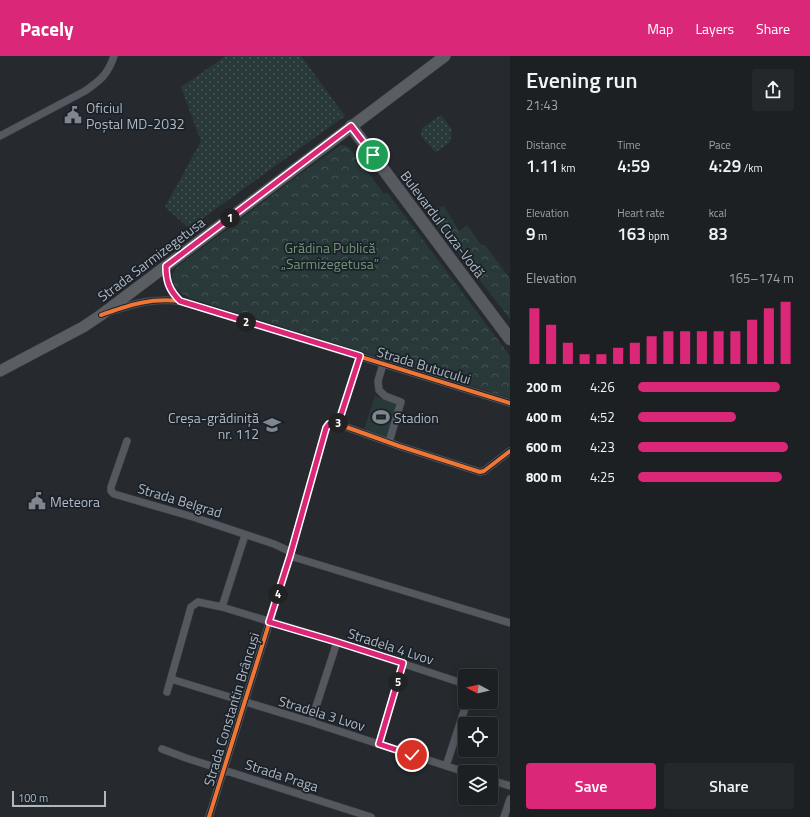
<!DOCTYPE html>
<html lang="en">
<head>
<meta charset="utf-8">
<style>
	:root { --surface:#1c2023; --page:#25282b; --text:#f1f3f6; --muted:#a0a3a6; --line:#3a3e41; --accent:#db2777 }
	body { margin:0; font-family:"Titillium Web",sans-serif; background:var(--page); color:var(--text); height:100vh; display:flex; flex-direction:column; font-size:15px; white-space:nowrap }
	* { box-sizing:border-box; margin:0 }
	p { font-size:13px; color:var(--muted) }
	.icon { flex:none; width:22px; height:22px; fill:none; stroke:currentColor; stroke-width:2; stroke-linecap:round; stroke-linejoin:round }
	.map { position:relative; flex:1; overflow:hidden }
	.drawer { display:flex; flex-direction:column; background:var(--surface); width:300px }
	.drawer>* { flex:none }
	.needle { width:26px; rotate:277deg }
	.tools { position:absolute; left:458px; top:613px; display:grid; gap:8px }
	.tools a { display:grid; place-items:center; width:40px; height:40px; border-radius:4px; background:var(--surface); box-shadow:0 2px 10px #0003,0 0 0 1px var(--line); font-size:20px }
	.scale { position:absolute; left:12px; bottom:10px; width:94px; box-sizing:border-box; padding-left:4px; border:2px solid #afb7c1; border-top:0; font-size:11px; line-height:14px; white-space:nowrap; color:#afb7c1; -webkit-text-stroke:3px #1a2129; paint-order:stroke }
	.pin { position:absolute; display:grid; place-items:center; width:34px; height:34px; color:#fff; margin:-17px; border:2px solid #fff; border-radius:50%; box-shadow:0 1px 4px #0007 }
	.km { position:absolute; width:20px; height:20px; margin:-10px; border-radius:50%; background:#222; color:#fff; font-size:11px; line-height:20px; text-align:center }
	.round { display:grid; place-items:center; flex:none; width:42px; height:42px; border-radius:4px; background:var(--page) }
	.summary { display:flex; align-items:center; justify-content:space-between; height:68px; padding:0 16px }
	h1 { font-size:22px; font-weight:600; line-height:30px }
	.metrics { display:grid; grid-template-columns:repeat(3,1fr); gap:6px; height:68px; padding:4px 16px }
	.metrics div { display:grid; align-content:center }
	.metrics b { font-size:17px; font-weight:600 }
	.metrics small { font-size:11px; font-weight:400 }
	.metrics p { font-size:11px }
	.chart { height:112px; padding:8px 16px }
	.chart p { display:flex; justify-content:space-between }
	.chart svg { width:100%; height:72px; margin-top:4px; stroke:var(--accent); stroke-width:6 }
	.button { display:flex; gap:8px; margin-top:auto; padding:8px 16px }
	.button a { flex:1; height:46px; border-radius:4px; background:var(--accent); color:#fff; font-size:16px; font-weight:600; line-height:46px; text-align:center }
	.button a+a { background:var(--page); color:var(--text) }
	ul { padding:0 16px; list-style:none; font-size:13px }
	li { display:grid; grid-template-columns:64px 48px 1fr; align-items:center; height:30px }
	li i { height:10px; border-radius:5px; background:var(--accent) }
	header { display:flex; align-items:center; gap:24px; box-sizing:border-box; height:56px; padding:0 20px; background:var(--accent); color:#fff }
	header strong { font-size:19px }
	nav { display:flex; gap:22px; margin-inline-start:auto; font-size:14px }
	main { display:flex; flex:1; min-height:0 }
	.map>svg:first-child { display:block }
	.green { fill:url(#green-dots) }
	.forest { fill:url(#forest-crowns) }
	.pitch { fill:#293838 }
	.lines { fill:none; stroke-linecap:round; stroke-linejoin:round }
	.street-casing { stroke:#43464a; stroke-width:8 }
	.secondary-casing { stroke:#43464a; stroke-width:12 }
	.primary-casing { stroke:#43474c; stroke-width:13 }
	.street { stroke:#55585e; stroke-width:7 }
	.secondary { stroke:#5a5d62; stroke-width:11 }
	.primary { stroke:#575b60; stroke-width:12 }
	.cycleway-casing { stroke:#1a2129; stroke-width:6 }
	.cycleway { stroke:#f07635; stroke-width:4 }
	.route-casing { stroke:#fff; stroke-width:8 }
	.route { stroke:#db2777; stroke-width:5 }
	.labels { text-anchor:middle; dominant-baseline:central; stroke-width:3.5; stroke-linejoin:round; paint-order:stroke }
	.poi-label { font-size:14px; fill:#afb7c1; stroke:#1a2129; text-anchor:start }
	.street-label { font-size:14px; fill:#afb7c1; stroke:#1a2129 }
	.park-label { font-size:14px; fill:#719478; stroke:#1a2129 }
</style>
</head>
<body>
<header>
<strong>Pacely</strong>
<nav><a>Map</a><a>Layers</a><a>Share</a></nav>
</header>
<main>
<div class="map">
<svg width="510" height="761" viewBox="0 0 510 761">
	<defs>
		<pattern id="green-dots" width="8" height="8" patternUnits="userSpaceOnUse"><rect width="8" height="8" fill="#293838"/><path d="M2 2h.1M6 6h.1" fill="none" stroke="#465353" stroke-width="1.8" stroke-linecap="round"/></pattern>
		<pattern id="forest-crowns" width="20" height="18" patternUnits="userSpaceOnUse"><rect width="20" height="18" fill="#293838"/><path d="M2 6a3 3 0 1 1 6 0M12 15a3 3 0 1 1 6 0" fill="none" stroke="#465353"/></pattern>
	</defs>
	<rect width="100%" height="100%" fill="#262a2f"/>
	<path class="green" d="M226,0H301L345,60L189,172L165,151L201,85L181,31Z
		M441,59L452,74L450,86L436,96L434,95L421,80L422,72Z"/>
	<path class="forest" d="M341,89L349,91L384,138L387,136L510,300V342L190,242C176,236 165,225 177,211L303,116Z
		M444,150L459,175L467,169L481,189H485L510,223V263L426,155Z"/>
	<path class="pitch" d="M375,340L398,348L387,382L364,373Z"/>
	<g class="lines">
		<g class="street-casing">
			<path id="street" d="M0,80L85,35C101,24 108,18 114,0
				M166,210C166,225 169,234 180,245
				M109,256C136,247 152,242 180,245L510,347
				M383,308L378,325L379,334L385,340L401,346L389,386
				M338,368L360,300
				M127,385L111,431V435L114,438L193,461L274,488L291,496
				M290,500L510,567
				M222,551L245,479
				M171,623L311,666L465,716
				M167,636L191,551L198,546L222,551L337,586L465,628
				M311,666L337,586
				M379,688L403,607
				M162,693L186,702L371,761
				M446,710L467,646
				M491,724L510,730
				M209,761L290,500L327,370L329,368L335,367L399,390L480,416L484,415L510,395
				M504,761L510,743"/>
		</g>
		<g class="secondary-casing">
			<path id="secondary" d="M0,315L83,271L101,259L445,0"/>
		</g>
		<g class="primary-casing">
			<path id="primary" d="M351,70L510,283"/>
		</g>
		<use href="#street" class="street"/>
		<use href="#secondary" class="secondary"/>
		<use href="#primary" class="primary"/>
		<g class="cycleway-casing">
			<path id="cycleway" d="M101,259C130,249 148,242 180,245L510,347
				M209,761L290,500L327,370L329,368L335,367L399,390L480,416L484,415L510,395"/>
		</g>
		<use href="#cycleway" class="cycleway"/>
	</g>
	<g class="lines">
		<g class="route-casing">
			<path id="route" d="M373,99L351,70L166,210C166,225 169,234 180,245L360,300L338,368L334,367L329,368L326,372L290,500L269,566L337,586L403,607L379,688L412,699"/>
		</g>
		<use href="#route" class="route"/>
	</g>
	<defs>
		<g id="civic-bare" transform="scale(1.38)"><path d="M-.6-6.5H3V-4.5H.6V-3L4-1V1h2V6H-6V1h2V-1L-.6-3ZM-1.2 2.5V6h2.4V2.5Z" fill="#7f868e" stroke="#1a2129" stroke-width="2.5" paint-order="stroke"/></g>
		<g id="stadium-bare" transform="scale(1.38)"><path d="M0-5a6.5 5 0 1 0 0 10a6.5 5 0 1 0 0-10ZM-3.5-1.8h7v3.6h-7Z" fill="#7f868e" stroke="#1a2129" stroke-width="2.5" paint-order="stroke"/></g>
		<g id="school-bare" transform="scale(1.38)"><path d="M0-5L7-2L0 1L-7-2ZM-4 1L0 2.5L4 1V4Q0 6-4 4Z" fill="#7f868e" stroke="#1a2129" stroke-width="2.5" paint-order="stroke"/></g>
	</defs>
	<g fill-rule="evenodd">
		<use href="#civic-bare" x="73" y="59"/>
		<use href="#stadium-bare" x="381" y="361"/>
		<use href="#school-bare" x="272" y="369"/>
		<use href="#civic-bare" x="37" y="445"/>
	</g>
	<g class="labels">
		<g class="poi-label">
			<text x="86" y="51">Oficiul<tspan x="86" dy="16">Poștal MD-2032</tspan></text>
			<text x="259" y="361" text-anchor="end">Creșa-grădiniță<tspan x="259" dy="16">nr. 112</tspan></text>
			<text x="394" y="361">Stadion</text>
			<text x="50" y="445">Meteora</text>
		</g>
		<g class="street-label">
			<text transform="translate(443 168) rotate(53)">Bulevardul Cuza-Vodă</text>
			<text transform="translate(151 203) rotate(-37)">Strada Sarmizegetusa</text>
			<text transform="translate(424 309) rotate(17)">Strada Butucului</text>
			<text transform="translate(180 444) rotate(17)">Strada Belgrad</text>
			<text transform="translate(391 590) rotate(18)">Stradela 4 Lvov</text>
			<text transform="translate(231 653) rotate(-73)">Strada Constantin Brâncuși</text>
			<text transform="translate(322 657) rotate(17)">Stradela 3 Lvov</text>
			<text transform="translate(282 719) rotate(18)">Strada Praga</text>
		</g>
		<g class="park-label">
			<text x="330" y="191">Grădina Publică<tspan x="330" dy="16">„Sarmizegetusa”</tspan></text>
		</g>
	</g>
</svg>
<div class="tools">
<a><svg class="needle" viewBox="-14 -14 28 28"><path d="M0-13l5 13h-10z" fill="#e53935"/><path d="M0 13l5-13h-10z" fill="#a0a3a6"/></svg></a>
<a><svg class="icon" aria-label="locate" viewBox="0 0 24 24"><circle cx="12" cy="12" r="6"/><path d="M12 2v4M12 18v4M2 12h4M18 12h4"/></svg></a>
<a><svg class="icon" aria-label="layers" viewBox="0 0 24 24"><path d="M12 4l9 5-9 5-9-5zM3 14l9 5 9-5"/></svg></a>
</div>
<div class="scale">100 m</div>
<div class="pin" style="left:373px;top:99px;background:#1e9e55"><svg class="icon" aria-label="arrive" viewBox="0 0 24 24"><path d="M6 21V4h12l-3 4 3 4H6"/></svg></div>
<div class="pin" style="left:412px;top:699px;background:#d93025"><svg class="icon" aria-label="check" viewBox="0 0 24 24"><path d="M5 12l5 5 9-10"/></svg></div>
<b class="km" style="left:230px;top:162px">1</b>
<b class="km" style="left:246px;top:266px">2</b>
<b class="km" style="left:338px;top:367px">3</b>
<b class="km" style="left:278px;top:538px">4</b>
<b class="km" style="left:398px;top:626px">5</b>
</div>
<section class="drawer">
<div class="summary"><div><h1>Evening run</h1><p>21:43</p></div><a class="round"><svg class="icon" aria-label="share" viewBox="0 0 24 24"><path d="M12 15V3M7 8l5-5 5 5M5 13v7h14v-7"/></svg></a></div>
<div class="metrics">
<div><p>Distance</p><b>1.11<small> km</small></b></div>
<div><p>Time</p><b>4:59</b></div>
<div><p>Pace</p><b>4:29<small> /km</small></b></div>
</div>
<div class="metrics">
<div><p>Elevation</p><b>9<small> m</small></b></div>
<div><p>Heart rate</p><b>163<small> bpm</small></b></div>
<div><p>kcal</p><b>83</b></div>
</div>
<div class="chart"><p><span>Elevation</span>165–174 m</p>
<svg viewBox="0 0 160 44" preserveAspectRatio="none"><path d="M5 44V10M15 44V20M25 44V31M35 44V38M45 44V38M55 44V34M65 44V31M75 44V27M85 44V24M95 44V24M105 44V24M115 44V24M125 44V24M135 44V17M145 44V10M155 44V6"/></svg>
</div>
<ul>
<li><b>200 m</b>4:26<i style="width:91%"></i></li>
<li><b>400 m</b>4:52<i style="width:63%"></i></li>
<li><b>600 m</b>4:23<i style="width:96%"></i></li>
<li><b>800 m</b>4:25<i style="width:92%"></i></li>
</ul>
<div class="button"><a>Save</a><a>Share</a></div>
</section>
</main>
</body>
</html>
